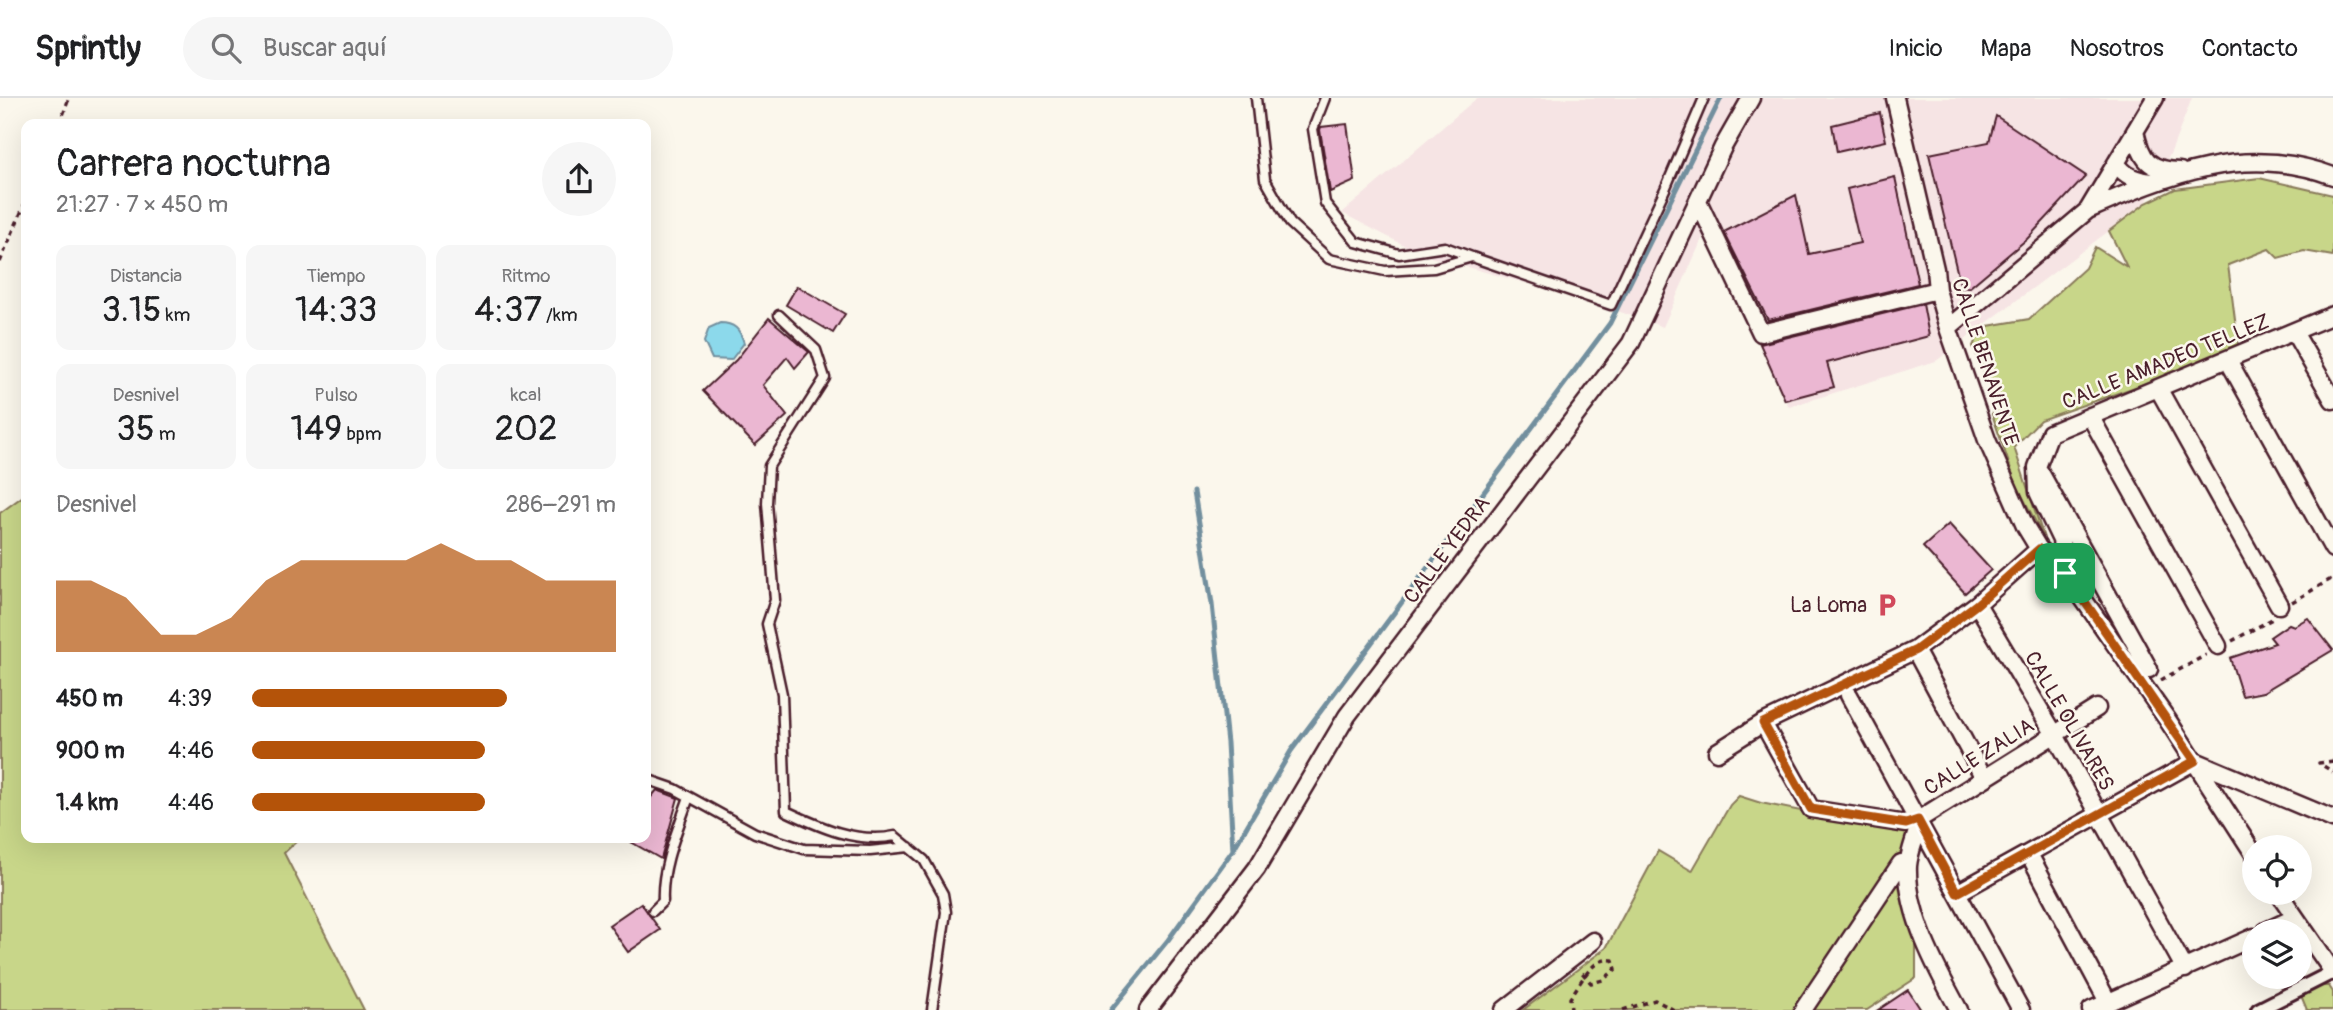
<!DOCTYPE html>
<html lang="es">
<head>
<meta charset="utf-8">
<style>
	:root { --surface:#fff; --page:#f6f6f6; --text:#202124; --muted:#757577; --line:#e0e0e0; --accent:#b45309 }
	body { margin:0; font-family:Pangolin,sans-serif; background:var(--page); color:var(--text); height:100vh; display:flex; flex-direction:column; font-size:26px; white-space:nowrap }
	* { box-sizing:border-box; margin:0 }
	p { font-size:23px; color:var(--muted) }
	.icon { flex:none; width:38px; height:38px; fill:none; stroke:currentColor; stroke-width:2; stroke-linecap:round; stroke-linejoin:round }
	.map { position:relative; flex:1; overflow:hidden }
	.drawer { position:absolute; left:21px; top:21px; width:630px; height:724px; display:flex; flex-direction:column; background:var(--surface); border-radius:14px; box-shadow:0 7px 28px #0002 }
	.drawer>* { flex:none }
	.tools { position:absolute; left:2242px; top:737px; display:grid; gap:14px }
	.tools a { display:grid; place-items:center; width:70px; height:70px; border-radius:50%; background:var(--surface); box-shadow:0 7px 28px #0002; font-size:35px }
	.pin { position:absolute; display:grid; place-items:center; width:60px; height:60px; color:#fff; margin:-30px; border-radius:14px; box-shadow:0 4px 10px #0006 }
	.round { display:grid; place-items:center; flex:none; width:74px; height:74px; border-radius:37px; background:var(--page) }
	.overview { display:flex; align-items:center; justify-content:space-between; height:119px; padding:0 35px }
	h1 { font-size:38px; font-weight:600; line-height:52px }
	.figures { display:grid; grid-template-columns:repeat(3,1fr); gap:10px; height:119px; padding:7px 35px }
	.figures div { display:grid; align-content:center; border-radius:14px; background:var(--page); text-align:center }
	.figures b { font-size:35px; font-weight:600 }
	.figures small { font-size:19px; font-weight:400 }
	.figures p { font-size:19px }
	.chart { height:196px; padding:14px 35px }
	.chart p { display:flex; justify-content:space-between }
	.chart svg { width:100%; height:126px; margin-top:7px; fill:var(--accent); opacity:.7 }
	ul { padding:0 35px; list-style:none; font-size:23px }
	li { display:grid; grid-template-columns:112px 84px 1fr; align-items:center; height:52px }
	li i { height:18px; border-radius:9px; background:var(--accent) }
	header { display:flex; align-items:center; gap:42px; box-sizing:border-box; height:98px; padding:0 35px; background:var(--surface); border-bottom:2px solid var(--line) }
	header strong { font-size:33px }
	nav { display:flex; gap:38px; margin-inline-start:auto; font-size:24px }
	.search { width:490px; height:63px; background:var(--page); display:flex; align-items:center; gap:18px; box-sizing:border-box; padding:0 24px; border-radius:38px; color:var(--muted); font-size:26px }
	.map>svg:first-child { display:block }
	.built { fill:#f6e4e4 }
	.green { fill:#c8d689; stroke:#897a5a; stroke-width:2 }
	.water { fill:#8cd9eb; stroke:#728f9e; stroke-width:2 }
	.lines { fill:none; stroke-linecap:round; stroke-linejoin:round }
	.stream { stroke:#728f9e; stroke-width:5 }
	.building { fill:#ebb7d2; stroke:#4a1f2b; stroke-width:2 }
	.service-casing { stroke:#4a1f2b; stroke-width:13 }
	.pedestrian-casing { stroke:#4a1f2b; stroke-width:18 }
	.minor-casing { stroke:#4a1f2b; stroke-width:21 }
	.path { stroke:#4a1f2b; stroke-width:3.5; stroke-dasharray:5 5; stroke-linecap:butt }
	.service { stroke:#fbf7ec; stroke-width:8 }
	.pedestrian { stroke:#fbf7ec; stroke-width:12 }
	.minor { stroke:#fbf7ec; stroke-width:16 }
	.route-casing { stroke:#fff; stroke-width:14 }
	.route { stroke:#b45309; stroke-width:9 }
	.labels { text-anchor:middle; dominant-baseline:central; stroke-width:5; stroke-linejoin:round; paint-order:stroke }
	.street-label { font-size:21px; fill:#4a1f2b; stroke:#fbf7ec }
	.poi-label { font-size:21px; fill:#4a1f2b; stroke:#fbf7ec; text-anchor:end }
</style>
</head>
<body>
<header>
<strong>Sprintly</strong>
<div class="search"><svg class="icon" aria-label="search" viewBox="0 0 24 24"><circle cx="10" cy="10" r="6"/><path d="M15 15l6 6"/></svg>Buscar aquí</div>
<nav><a>Inicio</a><a>Mapa</a><a>Nosotros</a><a>Contacto</a></nav>
</header>
<div class="map">
<svg width="2333" height="912" viewBox="0 0 2333 912">
	<rect width="100%" height="100%" fill="#fbf7ec"/>
	<filter id="ink" filterUnits="userSpaceOnUse"><feTurbulence type="fractalNoise" baseFrequency=".0143" numOctaves="2"/><feDisplacementMap in="SourceGraphic" scale="14" xChannelSelector="R" yChannelSelector="G"/><feConvolveMatrix kernelMatrix="1 2 1 2 8 2 1 2 1" color-interpolation-filters="sRGB"/></filter>
	<g filter="url(#ink)">
		<path class="built" d="M1477,0H2192L2171,54L2146,105L1936,263L1789,309L1707,130L1663,229L1581,200L1423,157L1342,115Z"/>
		<path class="green" d="M2259,80L2333,97V158L2304,153L2278,160L2269,151L2228,167L2239,253L2040,322L2014,349L2044,440L2016,386L1992,316L1998,308L1973,248L1982,229L2029,221L2085,170L2095,149L2127,169L2109,133L2146,105L2175,91Z
			M26,396V740H300L284,755L364,912H0V415Z
			M1739,698L1761,705L1909,735L1901,765L1900,789L1916,830V880L1867,912H1523L1606,850L1658,753L1692,773L1730,707Z
			M2321,888H2329L2333,894V912H2307L2300,895Z"/>
		<path class="water" d="M720,225C734,225 740,231 744,245L731,262L712,261L704,244L709,230Z"/>
		<g class="lines">
			<path class="stream" d="M1194,394L1212,506L1227,645L1233,752
				M1111,912L1168,842L1233,752L1291,653L1610,225L1721,0"/>
		</g>
		<path class="building" d="M1880,15L1886,43L1837,54L1832,27Z
			M1996,18L2086,78L2027,141L1970,189L1961,190L1929,56L1989,44Z
			M1347,26L1355,83L1330,94L1320,32L1321,29Z
			M1895,79L1918,186L1768,222L1724,134L1796,97L1809,156L1860,145L1847,91Z
			M797,188L845,216L833,235L786,207Z
			M1923,206L1929,238L1827,265L1834,289L1785,302L1760,246Z
			M769,220L809,254L795,270L787,259L763,287L787,318L755,347L703,293L736,262Z
			M1949,426L1991,472L1965,495L1923,449Z
			M2308,520L2333,552L2263,594L2242,598L2230,560L2275,545L2270,539L2289,526L2294,528Z
			M657,692L678,700L661,761L624,740H646V705Z
			M641,805L660,832L628,854L609,827Z
			M1908,892L1921,912H1878Z"/>
		<g class="lines">
			<g class="service-casing">
				<path id="service" d="M1256,0L1265,81L1290,125L1329,161L1385,173L1434,170L1472,159L1611,207L1666,89L1704,0
					M1325,0L1313,31L1325,105L1356,144L1399,156L1445,149L1472,159
					M779,217L816,252L825,280L769,368L767,405L775,502L767,526L782,596L786,713C820,729 857,746 895,738L924,762L943,796L946,814L932,912
					M646,681L675,691L755,735L804,751L870,753L909,749
					M653,813L663,803C661,769 678,731 689,699"/>
			</g>
			<g class="pedestrian-casing">
				<path id="pedestrian" d="M2258,912L2333,874"/>
			</g>
			<g class="minor-casing">
				<path id="minor" d="M1895,0L1935,171L1937,192L1948,230L1987,342L2025,428L2039,451L2065,475L2167,621L2254,756
					M2135,33C2141,61 2149,73 2180,73
					M2116,65C2126,79 2135,82 2152,84
					M1698,103L1761,235L1937,192
					M2088,112C2169,77 2245,45 2333,78
					M1948,230L2088,112L2155,0
					M2294,234L2333,302
					M2228,262L2333,451
					M2158,290L2279,507
					M2090,318L2218,548
					M2040,374L2149,571
					M2065,475L2061,442L2038,394L2037,369L2050,335L2333,217
					M1977,506L2055,637L2185,871
					M1915,552L1984,680
					M1849,597L2021,912
					M1763,625L1811,711L1906,726L1918,722L2097,610
					M1717,654L1763,625L1915,552L1977,506L2039,451
					M2195,663L2333,721
					M1919,726C1916,739 1909,754 1908,768C1906,815 1937,872 1959,912
					M2029,756L2108,904
					M2278,794L2333,874
					M1957,795L2195,663
					M2266,833L2294,820
					M1148,912L1257,770L1347,618L1631,245L1723,49L1751,0
					M1504,912L1593,843
					M1803,912L1901,765
					M2091,912L2254,839"/>
			</g>
			<path class="path" d="M60,26L69,0
				M0,164L26,103
				M2292,504L2333,480
				M2232,543L2274,520
				M2161,582L2206,557
				M2333,663L2319,665L2333,674
				M1571,912L1570,900C1581,885 1592,858 1613,862L1616,871L1603,882L1591,885C1587,881 1584,876 1580,873
				M1623,912L1655,902L1674,912"/>
			<use href="#service" class="service"/>
			<use href="#pedestrian" class="pedestrian"/>
			<use href="#minor" class="minor"/>
		</g>
	</g>
	<g class="lines" filter="url(#ink)">
		<g class="route-casing">
			<path id="route" d="M2039,451L2065,475L2195,663L1957,795L1918,722L1906,726L1811,711L1763,625L1916,552L1977,506Z"/>
		</g>
		<use href="#route" class="route"/>
	</g>
	<defs>
		<g id="parking-bare" transform="scale(1.89)"><path d="M-3.5-5.5H1a3.5 3.5 0 0 1 0 7H-1V5.5H-3.5ZM-1-3.4V-.6H.8a1.4 1.4 0 0 0 0-2.8Z" fill="#d1495b" stroke="#fbf7ec" stroke-width="2.5" paint-order="stroke"/></g>
	</defs>
	<g fill-rule="evenodd">
		<use href="#parking-bare" x="1887" y="507"/>
	</g>
	<g class="labels">
		<g class="street-label">
			<text transform="translate(1985 264) rotate(72)">CALLE BENAVENTE</text>
			<text transform="translate(2166 264) rotate(-22)">CALLE AMADEO TELLEZ</text>
			<text transform="translate(1447 452) rotate(-53)">CALLE YEDRA</text>
			<text transform="translate(2069 623) rotate(60)">CALLE OLIVARES</text>
			<text transform="translate(1979 659) rotate(-32)">CALLE ZALIA</text>
		</g>
		<g class="poi-label">
			<text x="1867" y="507">La Loma</text>
		</g>
	</g>
</svg>
<div class="tools">
<a><svg class="icon" aria-label="locate" viewBox="0 0 24 24"><circle cx="12" cy="12" r="6"/><path d="M12 2v4M12 18v4M2 12h4M18 12h4"/></svg></a>
<a><svg class="icon" aria-label="layers" viewBox="0 0 24 24"><path d="M12 4l9 5-9 5-9-5zM3 14l9 5 9-5"/></svg></a>
</div>
<div class="pin" style="left:2065px;top:475px;background:#1e9e55"><svg class="icon" aria-label="arrive" viewBox="0 0 24 24"><path d="M6 21V4h12l-3 4 3 4H6"/></svg></div>
<section class="drawer">
<div class="overview"><div><h1>Carrera nocturna</h1><p>21:27 · 7 × 450 m</p></div><a class="round"><svg class="icon" aria-label="share" viewBox="0 0 24 24"><path d="M12 15V3M7 8l5-5 5 5M5 13v7h14v-7"/></svg></a></div>
<div class="figures">
<div><p>Distancia</p><b>3.15<small> km</small></b></div>
<div><p>Tiempo</p><b>14:33</b></div>
<div><p>Ritmo</p><b>4:37<small> /km</small></b></div>
</div>
<div class="figures">
<div><p>Desnivel</p><b>35<small> m</small></b></div>
<div><p>Pulso</p><b>149<small> bpm</small></b></div>
<div><p>kcal</p><b>202</b></div>
</div>
<div class="chart"><p><span>Desnivel</span>286–291 m</p>
<svg viewBox="0 0 160 44" preserveAspectRatio="none"><path d="M0 44V19L10 19L20 25L30 38L40 38L50 32L60 19L70 12L80 12L90 12L100 12L110 6L120 12L130 12L140 19L150 19L160 19V44z"/></svg>
</div>
<ul>
<li><b>450 m</b>4:39<i style="width:70%"></i></li>
<li><b>900 m</b>4:46<i style="width:64%"></i></li>
<li><b>1.4 km</b>4:46<i style="width:64%"></i></li>
</ul>
</section>
</div>
</body>
</html>
